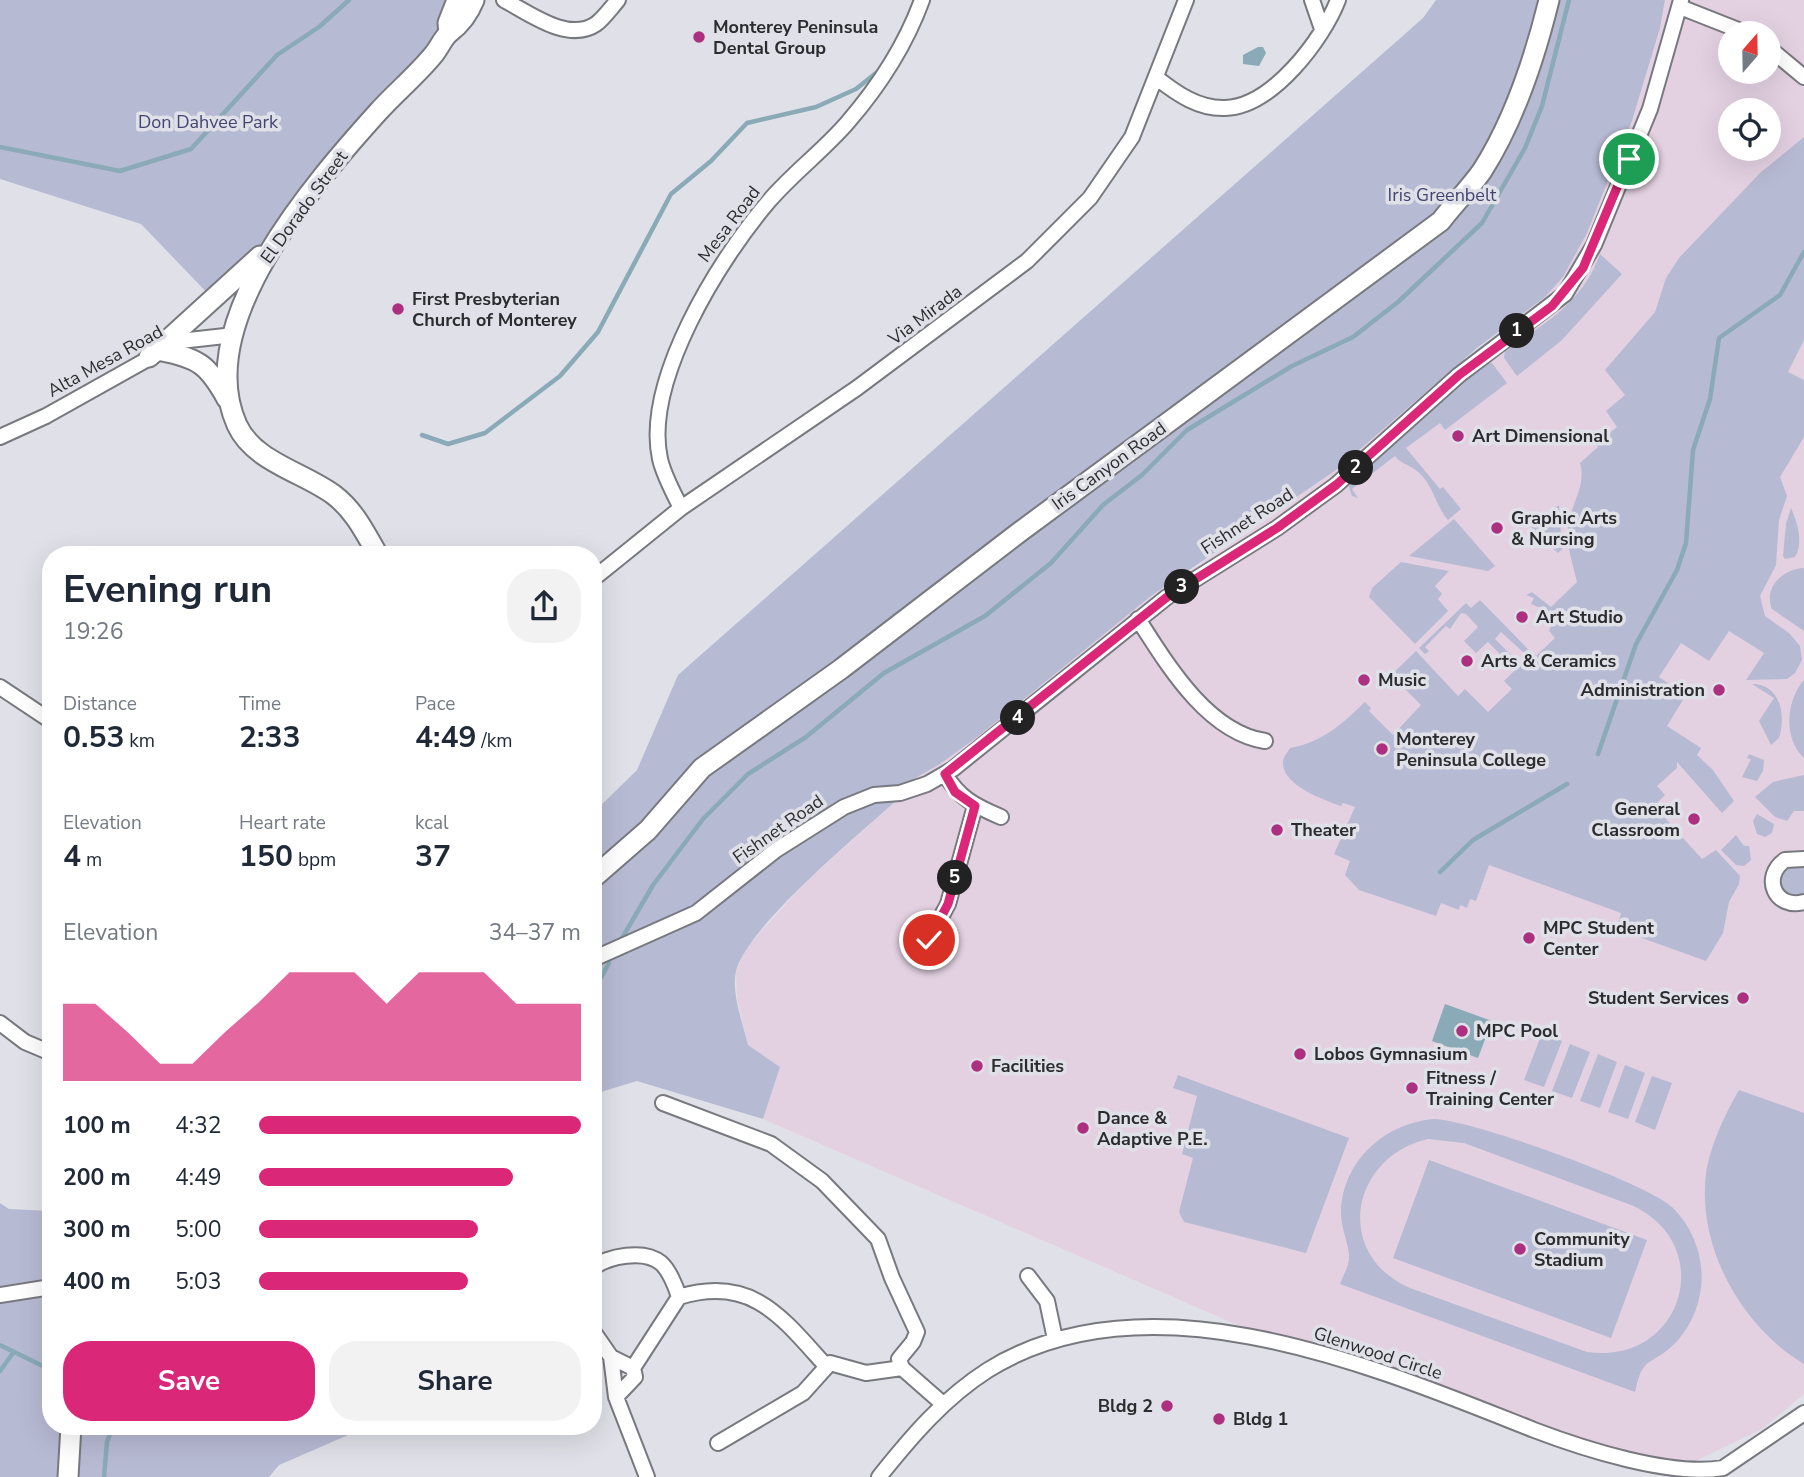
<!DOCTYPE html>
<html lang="en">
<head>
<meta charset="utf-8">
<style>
	:root { --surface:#fff; --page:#f2f2f3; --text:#1f2937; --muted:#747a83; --accent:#db2777 }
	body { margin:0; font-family:"Nunito Sans",sans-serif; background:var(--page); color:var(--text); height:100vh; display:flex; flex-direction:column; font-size:26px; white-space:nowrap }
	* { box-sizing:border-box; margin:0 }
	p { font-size:23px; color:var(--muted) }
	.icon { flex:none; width:38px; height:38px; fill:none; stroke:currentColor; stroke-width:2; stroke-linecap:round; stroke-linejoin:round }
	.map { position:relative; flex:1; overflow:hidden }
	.sheet { position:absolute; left:42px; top:546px; width:560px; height:889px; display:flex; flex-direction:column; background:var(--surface); border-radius:28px; box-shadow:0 7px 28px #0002 }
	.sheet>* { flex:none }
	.needle { width:46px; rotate:20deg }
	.buttons { position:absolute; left:1718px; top:21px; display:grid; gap:14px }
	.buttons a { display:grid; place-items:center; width:63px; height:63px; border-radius:50%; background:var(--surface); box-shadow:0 7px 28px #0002; font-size:35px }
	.pin { position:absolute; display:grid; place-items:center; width:60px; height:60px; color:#fff; margin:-30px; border:4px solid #fff; border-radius:50%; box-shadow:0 2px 7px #0007 }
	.km { position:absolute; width:35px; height:35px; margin:-18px; border-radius:50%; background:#222; color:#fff; font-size:19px; line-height:35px; text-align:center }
	.round { display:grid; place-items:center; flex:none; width:74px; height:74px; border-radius:28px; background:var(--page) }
	.head { display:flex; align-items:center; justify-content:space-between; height:119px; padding:0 21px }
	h1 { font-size:38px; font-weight:700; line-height:52px }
	.metrics { display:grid; grid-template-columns:repeat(3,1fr); gap:10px; height:119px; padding:7px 21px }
	.metrics div { display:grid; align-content:center }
	.metrics b { font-size:30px; font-weight:700 }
	.metrics small { font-size:19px; font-weight:400 }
	.metrics p { font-size:19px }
	.chart { height:196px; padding:14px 21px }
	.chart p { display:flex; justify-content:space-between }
	.chart svg { width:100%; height:126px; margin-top:7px; fill:var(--accent); opacity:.7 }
	.primary-button { display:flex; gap:14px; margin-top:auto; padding:14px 21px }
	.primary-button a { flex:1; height:80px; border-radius:28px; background:var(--accent); color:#fff; font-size:28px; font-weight:700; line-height:80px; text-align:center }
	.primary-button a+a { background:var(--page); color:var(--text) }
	ul { padding:0 21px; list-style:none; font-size:23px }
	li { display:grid; grid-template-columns:112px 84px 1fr; align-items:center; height:52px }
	li i { height:18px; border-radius:9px; background:var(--accent) }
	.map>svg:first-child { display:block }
	.education { fill:#e3d1e2; fill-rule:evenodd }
	.green { fill:#b7bad3; fill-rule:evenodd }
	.water { fill:#89aab6 }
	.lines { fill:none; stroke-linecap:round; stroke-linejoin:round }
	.stream { stroke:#89aab6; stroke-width:4.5 }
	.minor-casing { stroke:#78797f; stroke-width:18 }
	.tertiary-casing { stroke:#78797f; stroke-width:23 }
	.minor { stroke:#fff; stroke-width:14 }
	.tertiary { stroke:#fff; stroke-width:19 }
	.route-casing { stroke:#fff; stroke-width:14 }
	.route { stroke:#db2777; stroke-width:9 }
	.poi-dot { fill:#ad2f7f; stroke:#e0e1e8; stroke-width:2.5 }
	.labels { text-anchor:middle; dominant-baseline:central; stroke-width:7; stroke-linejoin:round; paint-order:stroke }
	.poi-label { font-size:18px; font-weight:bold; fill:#2c2c2f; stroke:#e0e1e8; text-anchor:start }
	.park-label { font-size:18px; fill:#444570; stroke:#e0e1e8 }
	.street-label { font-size:18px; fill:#2c2c2f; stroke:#e0e1e8 }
</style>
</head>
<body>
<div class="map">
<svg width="1804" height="1477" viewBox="0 0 1804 1477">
	<rect width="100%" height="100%" fill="#e0e1e8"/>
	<path class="education" d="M1665,0H1804V1394L1762,1429L1677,1470L1279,1343L763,1119L780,1067L748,1045L737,999L736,972L745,949L806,882L896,801L905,784L940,764L980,735L1151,596L1252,530L1545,297L1563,277L1632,122L1660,28ZM1731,33H1769V72H1731ZM1731,110H1769V149H1731Z"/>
	<path class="green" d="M0,0H465L273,243L214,300L141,224L0,179Z
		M1436,0H1665L1660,28L1632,121L1587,233L1563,277L1545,297L1477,348L1336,470L1151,596L980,735L940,764L905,784L896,801C859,834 746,928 736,971C731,994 743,1023 748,1045L780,1067L763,1119L637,1081L604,1091L593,1099V813L637,770L678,675L1423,18Z
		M1804,137V340L1788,372L1804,380V437L1780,477L1787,496L1779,520L1776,565L1760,596L1765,616L1789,633L1800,646L1802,660L1795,673L1787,679L1746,680L1764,653L1729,631L1709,661L1681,643L1659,677L1686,695L1667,726L1701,748L1697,755L1713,770L1734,801L1722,813L1677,762V768L1657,786L1665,795L1654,806L1702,859L1716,850L1740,876L1739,884L1729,902L1723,933L1706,961L1617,929L1621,913L1489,865L1476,901L1470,899L1467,908L1460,905L1459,910L1441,903L1436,916L1359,890L1345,875L1350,861L1334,854L1355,807L1343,803L1341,806C1324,800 1284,786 1283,764C1282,758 1287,753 1290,748C1323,742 1342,724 1365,702L1371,708L1369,711L1393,735L1421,705L1398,682L1395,685L1388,678L1416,651L1458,696L1465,689L1488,712L1512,689L1504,681L1532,653L1536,656L1555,638L1549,631L1554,619L1542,614L1543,609L1531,604L1534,598L1526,595L1532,592L1551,607L1577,582C1573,564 1566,546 1568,527C1570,505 1587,486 1580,463L1598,447L1596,444L1617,427L1606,411L1625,395L1605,370L1655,312L1666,278L1679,258L1760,173Z
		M1600,254L1622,274L1562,340L1517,376L1504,358L1505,350C1545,324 1583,302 1600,254Z
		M1486,362L1492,363L1507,383L1445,430L1440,423L1406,448L1440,489L1443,487L1461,509L1448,520C1435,505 1433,484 1418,472C1411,465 1402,465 1395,456L1352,489L1358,498L1352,496L1349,487L1353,479Z
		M1559,505L1562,549L1558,553L1531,527Z
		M1791,508C1797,522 1804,543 1795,557L1785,559L1783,556L1786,524Z
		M1454,519L1495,566L1488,571L1409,556Z
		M1401,562L1449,571L1435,586L1442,594L1438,599L1448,611L1415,644L1369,597L1372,588Z
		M1804,568V631L1772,609C1763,587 1783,569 1804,568Z
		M1480,600L1528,649L1524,653L1501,632L1495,639L1516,660L1511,665L1488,642L1476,653L1464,641L1478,627L1466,614L1461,613L1450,629L1446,626L1425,647L1429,651L1425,654L1419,648L1466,603L1471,608Z
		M1804,680V758C1783,739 1786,700 1804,680Z
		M1752,684C1781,684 1786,716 1779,738L1771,745L1759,721L1774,698Z
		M1749,754L1764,760L1763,771L1757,781L1742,777L1751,759L1747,758Z
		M1804,775V811H1794L1787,821L1775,817L1755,797L1773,782Z
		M1757,814L1774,824L1772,833L1765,837L1757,834L1753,821Z
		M1736,835L1744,846H1749L1751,860L1744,866L1736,865L1721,850Z
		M1800,865L1804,867V894L1789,895L1781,886L1782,873L1788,867Z
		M1542,1033L1562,1041L1544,1087L1524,1080Z
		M1570,1044L1590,1052L1572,1098L1552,1091Z
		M1598,1054L1617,1062L1600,1108L1580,1101Z
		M1625,1065L1645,1073L1628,1119L1608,1112Z
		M1178,1075L1349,1138L1306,1253L1184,1222L1179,1212L1193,1158L1182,1154L1197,1096L1173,1088Z
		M1652,1076L1672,1083L1655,1130L1635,1122Z
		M1739,1090L1804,1113V1364C1742,1327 1697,1248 1706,1174C1710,1146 1725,1114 1739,1090Z
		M1434,1119C1472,1120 1645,1182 1672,1207C1695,1229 1706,1263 1700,1294C1696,1316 1684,1338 1665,1352C1659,1357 1648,1361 1644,1367C1639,1373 1637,1384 1635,1392L1340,1284C1343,1276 1349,1266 1349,1258C1350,1246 1340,1227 1341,1210C1344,1159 1386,1123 1434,1119ZM1428,1139L1464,1143L1631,1205C1719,1244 1683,1366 1587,1352L1410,1288C1333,1255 1350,1157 1428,1139Z
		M1429,1160L1647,1240L1611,1338L1393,1258Z
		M0,1203L9,1209L51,1211V1426H369L279,1465L269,1477H0Z"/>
	<path class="water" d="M1258,47H1263L1266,53L1259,66L1243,64V55Z
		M1445,1004L1492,1021L1478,1058L1432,1041Z"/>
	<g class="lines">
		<path class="stream" d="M0,147L120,171L191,149L277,55L319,27L349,0
			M422,435L448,444L485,433L560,376L598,332L671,194L711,161L747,123L816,107L856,89L881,69
			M1598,754L1636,644L1677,570L1686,543L1693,450L1710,399L1719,338L1780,295L1804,252
			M1440,872L1473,840L1567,784
			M621,940L653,885L703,819L748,774L806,737L884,673L985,616L1051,563L1103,505L1142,475L1187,430L1292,366L1353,337L1398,302L1482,223L1525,148L1542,106L1569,0
			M593,992L609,963
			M0,1345L51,1370
			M0,1371L13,1353
			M104,1477L107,1442L113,1426"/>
		<g class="minor-casing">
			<path id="minor" d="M504,0C529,13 568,43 596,24C604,18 611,8 618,0
				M1312,0L1322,29
				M1680,7L1746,33
				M1769,48L1804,77
				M1157,78C1177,94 1199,109 1225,108C1272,107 1323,39 1338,0
				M0,437L46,416L180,341L234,335
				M681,508C673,492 664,476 660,459C643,381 720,258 769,201C793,173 824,150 848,122C879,86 906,44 922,0
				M593,579L681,508L857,388L1027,261L1090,198L1132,137L1186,0
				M1138,619C1167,664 1207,732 1265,741
				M0,687L51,721
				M945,774C959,798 975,806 1001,817
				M1804,859L1785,860C1761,877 1775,910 1804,902
				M927,943L948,904L975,806
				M593,959L696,913L776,850L844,807L874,795L900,793L927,784L953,769L1167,597L1277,528L1336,485L1459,375L1565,294L1594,245L1650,109L1681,0
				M0,1023L25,1042L51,1053
				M663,1103L771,1144L822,1181L878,1239L892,1278L917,1332L913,1342L899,1359L902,1368L866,1373L830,1363L803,1393L718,1443
				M593,1268C608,1256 644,1249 661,1263C669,1270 676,1287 679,1297
				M1028,1276L1047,1301L1055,1339
				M0,1295L51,1287
				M593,1331L611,1357L616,1397L647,1477
				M611,1357L633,1368L635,1377L616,1397
				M633,1368L679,1297C751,1275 781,1316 825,1365
				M902,1368L943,1404
				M879,1477C911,1437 944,1398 988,1370C1149,1270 1375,1367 1534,1430C1584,1449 1671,1477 1723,1468L1804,1413"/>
		</g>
		<g class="tertiary-casing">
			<path id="tertiary" d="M449,33L448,23L457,0
				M162,351C199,358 209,366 227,399
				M149,357L260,256
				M378,555C365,533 355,511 334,495C303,472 254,462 237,425C191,323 315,182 378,112C396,92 417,75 434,54C439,48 443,38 449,33C461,24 468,15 474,0
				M593,878L648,830L702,768L841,669L1021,531L1441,221C1454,204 1470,188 1482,171C1514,121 1535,57 1549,0
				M68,1477L71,1426"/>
		</g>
		<use href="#minor" class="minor"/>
		<use href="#tertiary" class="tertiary"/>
	</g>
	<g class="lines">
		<g class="route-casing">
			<path id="route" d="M929,940L948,904L975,806L955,792L945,774L1167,597L1277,528L1336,485L1459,375L1552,306L1583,268L1629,159"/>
		</g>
		<use href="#route" class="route"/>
	</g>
	<g class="poi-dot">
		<circle cx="699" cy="37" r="7"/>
		<circle cx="398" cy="309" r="7"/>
		<circle cx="1458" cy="436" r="7"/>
		<circle cx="1497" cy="528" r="7"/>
		<circle cx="1522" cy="617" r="7"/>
		<circle cx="1467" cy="661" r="7"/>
		<circle cx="1364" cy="680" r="7"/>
		<circle cx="1719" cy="690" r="7"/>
		<circle cx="1382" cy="749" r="7"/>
		<circle cx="1694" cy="819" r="7"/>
		<circle cx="1277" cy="830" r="7"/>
		<circle cx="1529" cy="938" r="7"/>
		<circle cx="1743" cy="998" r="7"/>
		<circle cx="1462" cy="1031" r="7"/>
		<circle cx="1300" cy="1054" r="7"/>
		<circle cx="977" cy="1066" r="7"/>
		<circle cx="1412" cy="1088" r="7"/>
		<circle cx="1083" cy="1128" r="7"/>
		<circle cx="1520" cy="1249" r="7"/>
		<circle cx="1167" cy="1406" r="7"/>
		<circle cx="1219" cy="1419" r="7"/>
	</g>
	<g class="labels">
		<g class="poi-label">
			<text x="713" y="27">Monterey Peninsula<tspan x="713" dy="21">Dental Group</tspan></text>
			<text x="412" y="299">First Presbyterian<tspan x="412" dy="21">Church of Monterey</tspan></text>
			<text x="1472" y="436">Art Dimensional</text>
			<text x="1511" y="518">Graphic Arts<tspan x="1511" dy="21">&amp; Nursing</tspan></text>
			<text x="1536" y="617">Art Studio</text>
			<text x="1481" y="661">Arts &amp; Ceramics</text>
			<text x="1378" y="680">Music</text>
			<text x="1705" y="690" text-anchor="end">Administration</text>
			<text x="1396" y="739">Monterey<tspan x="1396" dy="21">Peninsula College</tspan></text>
			<text x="1680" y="809" text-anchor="end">General<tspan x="1680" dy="21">Classroom</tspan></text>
			<text x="1291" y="830">Theater</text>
			<text x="1543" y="928">MPC Student<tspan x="1543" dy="21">Center</tspan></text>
			<text x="1729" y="998" text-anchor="end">Student Services</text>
			<text x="1476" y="1031">MPC Pool</text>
			<text x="1314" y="1054">Lobos Gymnasium</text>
			<text x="991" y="1066">Facilities</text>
			<text x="1426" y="1078">Fitness /<tspan x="1426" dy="21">Training Center</tspan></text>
			<text x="1097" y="1118">Dance &amp;<tspan x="1097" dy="21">Adaptive P.E.</tspan></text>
			<text x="1534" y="1239">Community<tspan x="1534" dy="21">Stadium</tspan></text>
			<text x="1153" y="1406" text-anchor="end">Bldg 2</text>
			<text x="1233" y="1419">Bldg 1</text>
		</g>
		<g class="park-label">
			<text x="208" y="122">Don Dahvee Park</text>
			<text x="1442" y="195">Iris Greenbelt</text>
		</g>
		<g class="street-label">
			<text transform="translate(304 207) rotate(-54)">El Dorado Street</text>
			<text transform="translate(729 224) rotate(-53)">Mesa Road</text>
			<text transform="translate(925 315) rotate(-37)">Via Mirada</text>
			<text transform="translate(105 361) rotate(-29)">Alta Mesa Road</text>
			<text transform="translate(1109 466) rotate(-36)">Iris Canyon Road</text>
			<text transform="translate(1247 521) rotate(-33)">Fishnet Road</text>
			<text transform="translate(778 829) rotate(-35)">Fishnet Road</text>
			<text transform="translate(1378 1353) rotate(18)">Glenwood Circle</text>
		</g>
	</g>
</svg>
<div class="buttons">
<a><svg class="needle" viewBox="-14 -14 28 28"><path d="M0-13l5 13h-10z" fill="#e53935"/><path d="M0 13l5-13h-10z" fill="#747a83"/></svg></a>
<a><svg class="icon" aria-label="locate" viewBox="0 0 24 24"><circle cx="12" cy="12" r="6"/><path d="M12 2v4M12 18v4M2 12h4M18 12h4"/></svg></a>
</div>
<div class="pin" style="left:1629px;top:159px;background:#1e9e55"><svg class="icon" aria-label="arrive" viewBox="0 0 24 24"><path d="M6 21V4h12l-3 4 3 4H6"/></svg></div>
<div class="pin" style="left:929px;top:940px;background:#d93025"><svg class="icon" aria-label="check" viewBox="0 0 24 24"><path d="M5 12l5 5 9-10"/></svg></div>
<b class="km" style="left:1517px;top:331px">1</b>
<b class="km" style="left:1356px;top:468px">2</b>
<b class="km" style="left:1182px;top:587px">3</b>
<b class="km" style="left:1018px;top:718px">4</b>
<b class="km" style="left:955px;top:878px">5</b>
<section class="sheet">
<div class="head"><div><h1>Evening run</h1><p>19:26</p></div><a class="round"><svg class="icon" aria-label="share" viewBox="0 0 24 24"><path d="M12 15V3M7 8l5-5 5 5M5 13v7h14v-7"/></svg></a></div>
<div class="metrics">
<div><p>Distance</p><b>0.53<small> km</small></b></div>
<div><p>Time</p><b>2:33</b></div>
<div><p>Pace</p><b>4:49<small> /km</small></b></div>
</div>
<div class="metrics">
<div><p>Elevation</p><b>4<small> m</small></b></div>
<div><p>Heart rate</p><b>150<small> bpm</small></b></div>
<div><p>kcal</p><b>37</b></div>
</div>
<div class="chart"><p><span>Elevation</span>34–37 m</p>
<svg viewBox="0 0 160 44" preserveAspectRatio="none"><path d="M0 44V17L10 17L20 27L30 38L40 38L50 27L60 17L70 6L80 6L90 6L100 17L110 6L120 6L130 6L140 17L150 17L160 17V44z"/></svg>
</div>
<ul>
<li><b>100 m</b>4:32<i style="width:100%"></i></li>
<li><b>200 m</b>4:49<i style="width:79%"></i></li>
<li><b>300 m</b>5:00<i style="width:68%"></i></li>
<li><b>400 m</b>5:03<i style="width:65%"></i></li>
</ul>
<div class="primary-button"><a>Save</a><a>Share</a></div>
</section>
</div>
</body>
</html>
